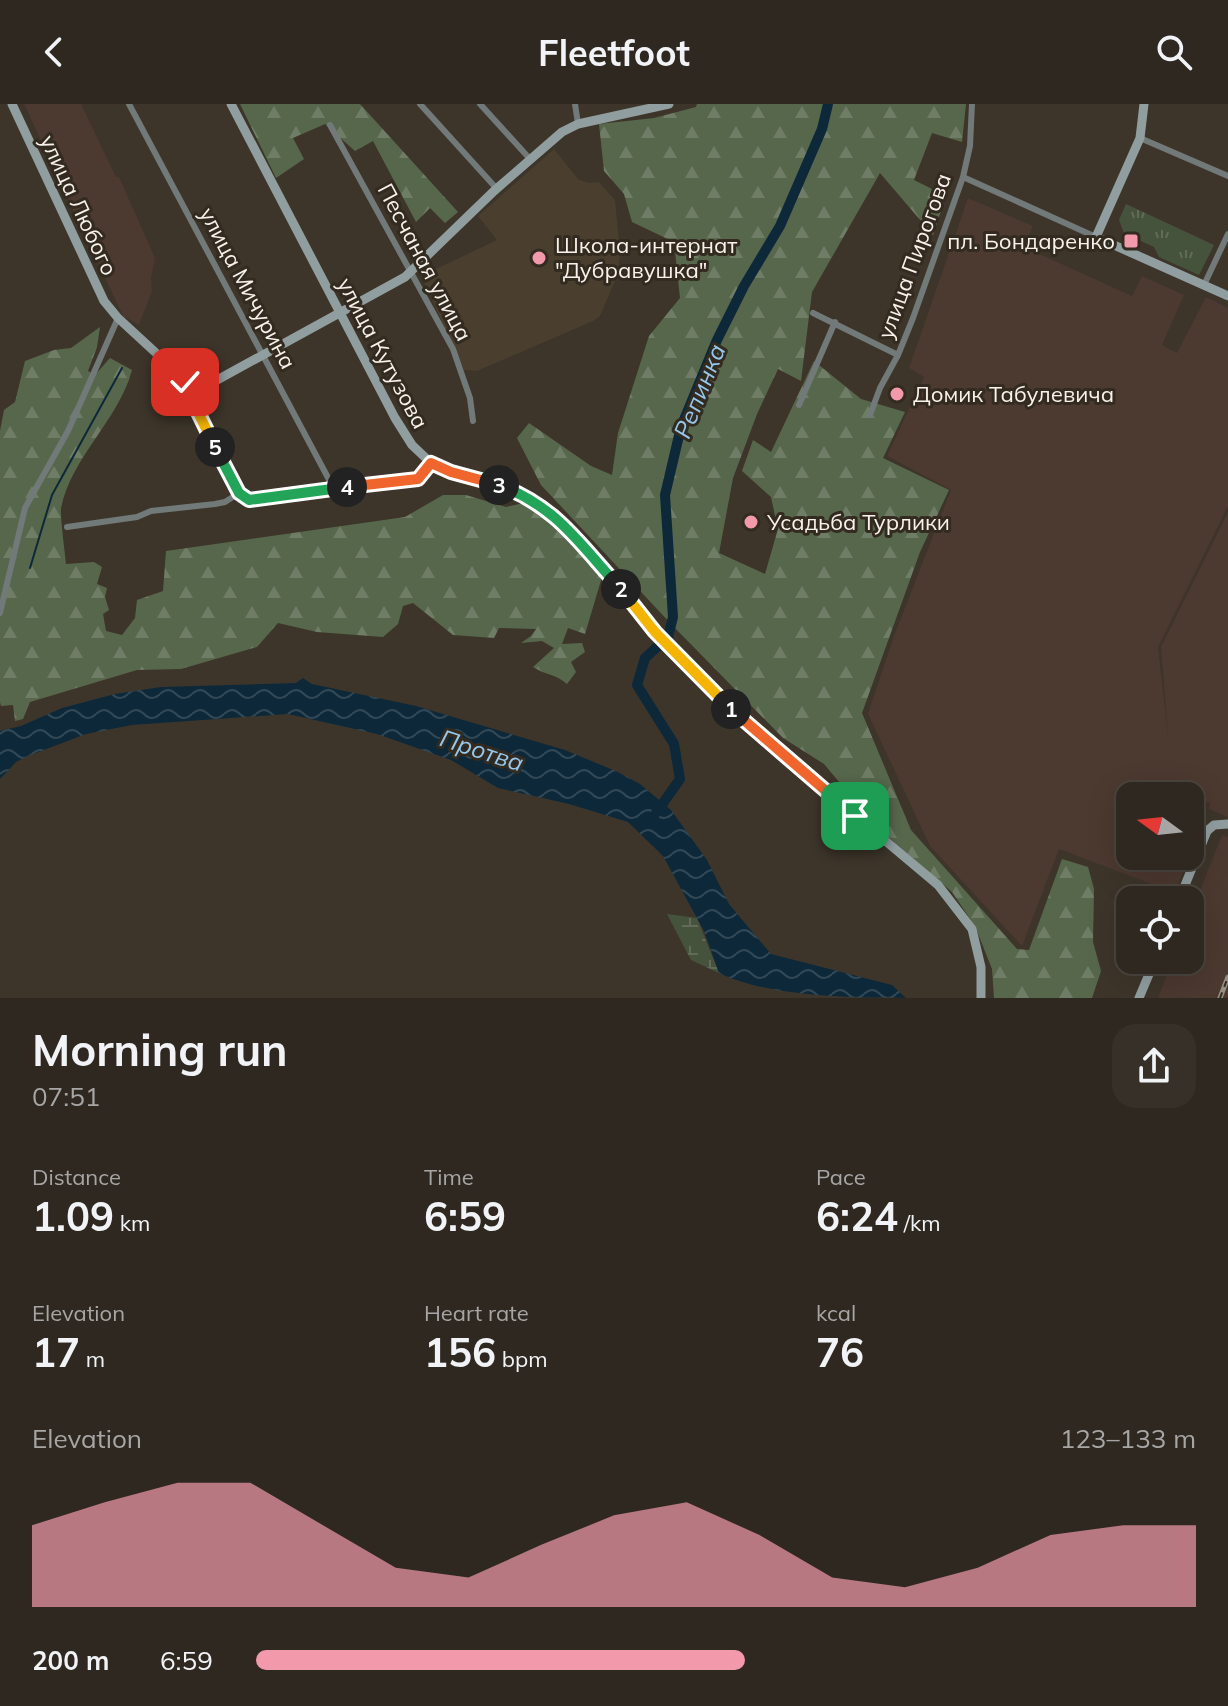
<!DOCTYPE html>
<html lang="en">
<head>
<meta charset="utf-8">
<style>
	:root { --surface:#2e2820; --page:#363029; --text:#f1f3f6; --muted:#a7a6a5; --line:#49443e; --accent:#f29aac }
	body { margin:0; font-family:Mulish,sans-serif; background:var(--page); color:var(--text); height:100vh; display:flex; flex-direction:column; font-size:30px; white-space:nowrap }
	* { box-sizing:border-box; margin:0 }
	p { font-size:26px; color:var(--muted) }
	.icon { flex:none; width:44px; height:44px; fill:none; stroke:currentColor; stroke-width:2; stroke-linecap:round; stroke-linejoin:round }
	.map { position:relative; height:894px; overflow:hidden }
	.sheet { display:flex; flex-direction:column; background:var(--surface); flex:1 }
	.sheet>* { flex:none }
	.needle { width:52px; rotate:285deg }
	.buttons { position:absolute; left:1116px; top:678px; display:grid; gap:16px }
	.buttons a { display:grid; place-items:center; width:88px; height:88px; border-radius:16px; background:var(--surface); box-shadow:0 8px 32px #0002,0 0 0 2px var(--line); font-size:40px }
	.pin { position:absolute; display:grid; place-items:center; width:68px; height:68px; color:#fff; margin:-34px; border-radius:16px; box-shadow:0 4px 12px #0006 }
	.km { position:absolute; width:40px; height:40px; margin:-20px; border-radius:50%; background:#222; color:#fff; font-size:22px; line-height:40px; text-align:center }
	.round { display:grid; place-items:center; flex:none; width:84px; height:84px; border-radius:24px; background:var(--page) }
	.overview { display:flex; align-items:center; justify-content:space-between; height:136px; padding:0 32px }
	h1 { font-size:44px; font-weight:700; line-height:60px }
	.figures { display:grid; grid-template-columns:repeat(3,1fr); gap:12px; height:136px; padding:8px 32px }
	.figures div { display:grid; align-content:center }
	.figures b { font-size:40px; font-weight:700 }
	.figures small { font-size:22px; font-weight:400 }
	.figures p { font-size:22px }
	.chart { height:224px; padding:16px 32px }
	.chart p { display:flex; justify-content:space-between }
	.chart svg { width:100%; height:144px; margin-top:8px; fill:var(--accent); opacity:.7 }
	ul { padding:0 32px; list-style:none; font-size:26px }
	li { display:grid; grid-template-columns:128px 96px 1fr; align-items:center; height:60px }
	li i { height:20px; border-radius:10px; background:var(--accent) }
	header { display:flex; justify-content:space-between; align-items:center; height:104px; padding:0 32px; background:var(--surface); font-size:36px; font-weight:700 }
	.map>svg:first-child { display:block }
	.industrial { fill:#4c3930 }
	.built { fill:#4a3e2e }
	.grass { fill:url(#grass-tufts) }
	.forest { fill:url(#forest-firs) }
	.wetland { fill:url(#wetland-marsh) }
	.water { fill:url(#water-waves) }
	.lines { fill:none; stroke-linecap:round; stroke-linejoin:round }
	.stream { stroke:#0d2839; stroke-width:2 }
	.river { stroke:#0d2839; stroke-width:10 }
	.street { stroke:#717979; stroke-width:6 }
	.secondary { stroke:#919e9f; stroke-width:9 }
	.rail-casing { stroke:#968f86; stroke-width:5 }
	.rail { stroke:#332b20; stroke-width:2; stroke-dasharray:6; stroke-linecap:butt }
	.split-1-casing { stroke:#fff; stroke-width:16 }
	.split-2-casing { stroke:#fff; stroke-width:16 }
	.split-3-casing { stroke:#fff; stroke-width:16 }
	.split-4-casing { stroke:#fff; stroke-width:16 }
	.split-5-casing { stroke:#fff; stroke-width:16 }
	.split-6-casing { stroke:#fff; stroke-width:16 }
	.split-1 { stroke:#f0652b; stroke-width:10 }
	.split-2 { stroke:#f5b400; stroke-width:10 }
	.split-3 { stroke:#22a559; stroke-width:10 }
	.split-4 { stroke:#f0652b; stroke-width:10 }
	.split-5 { stroke:#22a559; stroke-width:10 }
	.split-6 { stroke:#f5b400; stroke-width:10 }
	.poi-dot { fill:#f29aac; stroke:#332b20; stroke-width:3 }
	.labels { text-anchor:middle; dominant-baseline:central; stroke-width:6; stroke-linejoin:round; paint-order:stroke }
	.street-label { font-size:22px; fill:#f7f2eb; stroke:#332b20 }
	.poi-label { font-size:22px; fill:#f7f2eb; stroke:#332b20; text-anchor:start }
	.water-label { font-size:24px; font-style:italic; fill:#95c8ee; stroke:#332b20 }
</style>
</head>
<body>
<header><svg class="icon" aria-label="back" viewBox="0 0 24 24"><path d="M15 5l-7 7 7 7"/></svg>Fleetfoot<svg class="icon" aria-label="search" viewBox="0 0 24 24"><circle cx="10" cy="10" r="6"/><path d="M15 15l6 6"/></svg></header>
<div class="map">
<svg width="1228" height="894" viewBox="0 0 1228 894">
	<defs>
		<pattern id="grass-tufts" width="24" height="20" patternUnits="userSpaceOnUse" patternTransform="scale(2)"><rect width="24" height="20" fill="#46533c"/><path d="M3 7l-1-3M5 7V3M7 7l1-3M15 17l-1-3M17 17v-4M19 17l1-3" fill="none" stroke="#616c58"/></pattern>
		<pattern id="forest-firs" width="22" height="20" patternUnits="userSpaceOnUse" patternTransform="scale(2)"><rect width="22" height="20" fill="#57674c"/><path d="M5 1l3.5 6h-7zM16 11l3.5 6h-7z" fill="#707d66"/></pattern>
		<pattern id="wetland-marsh" width="20" height="14" patternUnits="userSpaceOnUse" patternTransform="scale(2)"><rect width="20" height="14" fill="#46533c"/><path d="M1 5h8M5 5V1M11 12h8M15 12V8" fill="none" stroke="#616c58"/></pattern>
		<pattern id="water-waves" width="16" height="10" patternUnits="userSpaceOnUse" patternTransform="scale(2)"><rect width="16" height="10" fill="#0d2839"/><path d="M0 5q4-4 8 0t8 0" fill="none" stroke="#314856"/></pattern>
	</defs>
	<rect width="100%" height="100%" fill="#3d352a"/>
	<path class="industrial" d="M24,0H81L116,73H119L155,154L151,174L152,187L139,221L123,212Z
		M968,94L1033,122L1024,143L1132,192L1142,172L1184,191L1162,241L1177,249L1206,193L1228,204V402L1158,543L1168,632L1161,543L1228,408V713L1209,705L1210,699L1185,690L1184,692H1130V752H1189L1175,789L1059,745L1022,842L930,742L868,610L894,532L951,386L887,352L924,273L909,264Z
		M1222,731L1228,733V894H1158L1173,856H1190V812Z"/>
	<path class="built" d="M554,45L579,76L589,79L599,78L615,96L620,148L618,170L600,212L593,217L477,267L464,266L421,172L497,136L478,112Z"/>
	<path class="grass" d="M1126,100L1214,141L1199,171L1159,153L1154,143L1124,129L1119,116Z"/>
	<path class="forest" d="M240,0H360L458,108L445,119L430,104L416,118L373,37L355,47L325,20L293,34L304,55L276,74Z
		M697,0H966L962,38L932,29L914,76L946,92L933,131L880,69L812,188L801,277L778,265L757,310L733,374L719,449L765,470L778,425L771,393L742,367L753,336L771,348L814,257L861,295L905,308L883,354L949,386L920,448L862,609L911,726L1017,845L1029,846L1062,755L1088,763L1094,785L1093,838L1101,867L1092,894H994L992,865L975,822L952,788L877,723L824,660L783,634L672,521L541,381L517,334L529,319L591,362L612,371L618,329L649,232L680,194L674,138L632,118L624,90L604,67L599,20L654,14L696,3Z
		M100,223L97,243L88,267L95,271L110,254L132,266C118,317 72,352 61,404C60,412 65,449 66,460L94,458L102,463L97,480L107,484L105,493L109,506L103,510L106,527L122,531L135,514L137,496L163,487L166,447L405,413L443,391H466L506,403L524,399L539,407L602,473L585,530L568,524L562,540L582,539L585,548L571,558L576,568L567,580C556,570 545,571 533,563L554,544L542,537L521,539L531,532L536,525L499,524L494,534L453,531L413,499L403,502L398,520L383,533L317,528L278,519L257,543L181,565L137,566L30,598L23,615L15,617L13,601L1,602L0,598V327L4,306L15,298L25,257L54,246L71,244Z"/>
	<path class="wetland" d="M667,810L697,814L719,869L691,856Z"/>
	<path class="water" d="M303,574L312,580L416,602L565,646L618,668L640,680L671,706L707,756L729,800L771,850L892,881L906,894C851,894 769,893 719,869L704,827L663,752L628,718L569,700L498,684L451,656L377,630L288,610L132,621L86,630L28,652L16,658L0,675V627L21,622L62,604L115,590L161,583L296,579Z"/>
	<g class="lines">
		<path class="stream" d="M30,464L52,391L122,264"/>
		<path class="river" d="M656,709L680,675L674,640L637,581L645,554L668,533L673,513L665,391L681,323L717,236L744,182L780,122L822,25L828,0"/>
		<path class="street" d="M129,0L334,385
			M420,0L497,85
			M480,0L530,55
			M575,0L578,20
			M330,21L453,245L470,294L473,317
			M1140,34L1228,72
			M963,73L1096,133
			M1204,181L1228,130
			M813,209L898,251
			M194,284L192,296L239,389L249,396L418,375L431,359
			M799,301L835,218
			M870,311L880,284L898,251L913,214L963,73L970,42L972,0
			M67,423L137,413L151,407L215,400L225,398L239,389
			M0,509L25,404L68,327L118,214"/>
		<path class="secondary" d="M12,0L104,197L118,214L194,284L208,281L405,173L494,87L562,28L578,20L669,0
			M231,0L395,314L412,341L431,359L451,368L495,379L524,390L544,403L597,456L655,528L744,618L938,781L972,825L981,863V894
			M1144,0L1140,34L1096,133L1228,192
			M1179,796L1207,727L1214,721L1228,720
			M1139,894L1155,856"/>
		<g class="rail-casing">
			<path id="rail" d="M1220,894L1228,873"/>
		</g>
		<use href="#rail" class="rail"/>
	</g>
	<g class="lines">
		<g class="split-1-casing">
			<path id="split-1" d="M731,605L855,712"/>
		</g>
		<g class="split-2-casing">
			<path id="split-2" d="M621,485L655,528L731,605"/>
		</g>
		<g class="split-3-casing">
			<path id="split-3" d="M499,381C558,403 580,441 621,485"/>
		</g>
		<g class="split-4-casing">
			<path id="split-4" d="M347,383L418,375L431,359L451,368L499,381"/>
		</g>
		<g class="split-5-casing">
			<path id="split-5" d="M215,343L239,389L249,396L347,383"/>
		</g>
		<g class="split-6-casing">
			<path id="split-6" d="M185,278L194,284L192,296L215,343"/>
		</g>
		<use href="#split-1" class="split-1"/>
		<use href="#split-2" class="split-2"/>
		<use href="#split-3" class="split-3"/>
		<use href="#split-4" class="split-4"/>
		<use href="#split-5" class="split-5"/>
		<use href="#split-6" class="split-6"/>
	</g>
	<g class="poi-dot">
		<rect x="1123" y="129" width="16" height="16" rx="4"/>
		<circle cx="539" cy="154" r="8"/>
		<circle cx="897" cy="290" r="8"/>
		<circle cx="751" cy="418" r="8"/>
	</g>
	<g class="labels">
		<g class="street-label">
			<text transform="translate(79 101) rotate(65)">улица Любого</text>
			<text transform="translate(914 152) rotate(-70)">улица Пирогова</text>
			<text transform="translate(425 158) rotate(62)">Песчаная улица</text>
			<text transform="translate(248 184) rotate(62)">улица Мичурина</text>
			<text transform="translate(383 249) rotate(62)">улица Кутузова</text>
		</g>
		<g class="poi-label">
			<text x="1115" y="137" text-anchor="end">пл. Бондаренко</text>
			<text x="555" y="141">Школа-интернат<tspan x="555" dy="25">"Дубравушка"</tspan></text>
			<text x="913" y="290">Домик Табулевича</text>
			<text x="767" y="418">Усадьба Турлики</text>
		</g>
		<g class="water-label">
			<text transform="translate(699 287) rotate(-68)">Репинка</text>
			<text transform="translate(482 646) rotate(18)">Протва</text>
		</g>
	</g>
</svg>
<div class="buttons">
<a><svg class="needle" viewBox="-14 -14 28 28"><path d="M0-13l5 13h-10z" fill="#e53935"/><path d="M0 13l5-13h-10z" fill="#a7a6a5"/></svg></a>
<a><svg class="icon" aria-label="locate" viewBox="0 0 24 24"><circle cx="12" cy="12" r="6"/><path d="M12 2v4M12 18v4M2 12h4M18 12h4"/></svg></a>
</div>
<div class="pin" style="left:855px;top:712px;background:#1e9e55"><svg class="icon" aria-label="arrive" viewBox="0 0 24 24"><path d="M6 21V4h12l-3 4 3 4H6"/></svg></div>
<div class="pin" style="left:185px;top:278px;background:#d93025"><svg class="icon" aria-label="check" viewBox="0 0 24 24"><path d="M5 12l5 5 9-10"/></svg></div>
<b class="km" style="left:731px;top:605px">1</b>
<b class="km" style="left:621px;top:485px">2</b>
<b class="km" style="left:499px;top:381px">3</b>
<b class="km" style="left:347px;top:383px">4</b>
<b class="km" style="left:215px;top:343px">5</b>
</div>
<section class="sheet">
<div class="overview"><div><h1>Morning run</h1><p>07:51</p></div><a class="round"><svg class="icon" aria-label="share" viewBox="0 0 24 24"><path d="M12 15V3M7 8l5-5 5 5M5 13v7h14v-7"/></svg></a></div>
<div class="figures">
<div><p>Distance</p><b>1.09<small> km</small></b></div>
<div><p>Time</p><b>6:59</b></div>
<div><p>Pace</p><b>6:24<small> /km</small></b></div>
</div>
<div class="figures">
<div><p>Elevation</p><b>17<small> m</small></b></div>
<div><p>Heart rate</p><b>156<small> bpm</small></b></div>
<div><p>kcal</p><b>76</b></div>
</div>
<div class="chart"><p><span>Elevation</span>123–133 m</p>
<svg viewBox="0 0 160 44" preserveAspectRatio="none"><path d="M0 44V19L10 12L20 6L30 6L40 19L50 32L60 35L70 25L80 16L90 12L100 22L110 35L120 38L130 32L140 22L150 19L160 19V44z"/></svg>
</div>
<ul>
<li><b>200 m</b>6:59<i style="width:52%"></i></li>
</ul>
</section>
</body>
</html>
